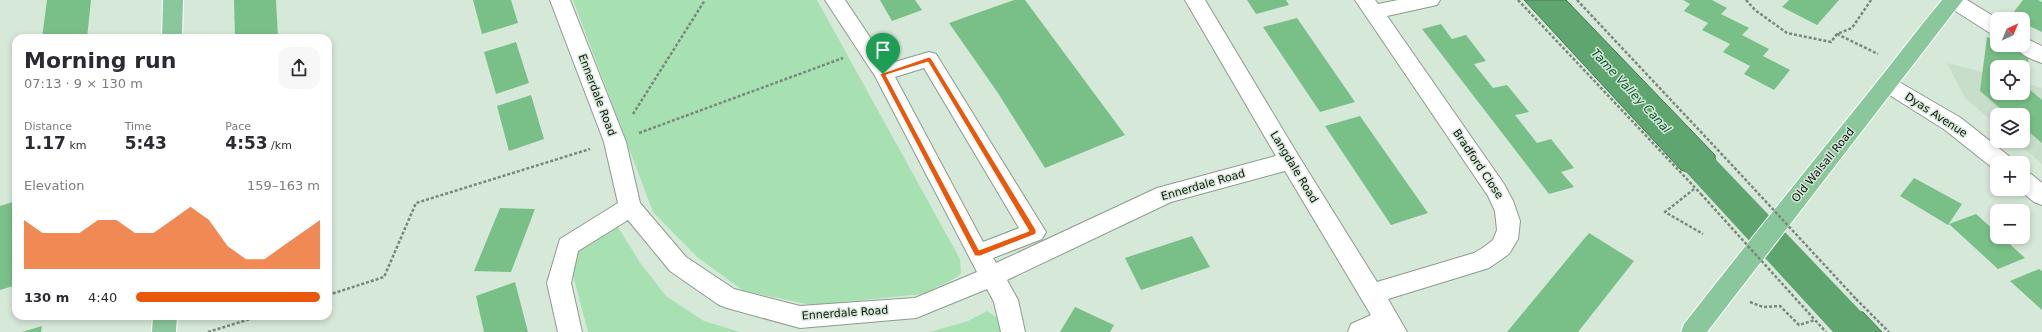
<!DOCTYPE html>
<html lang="en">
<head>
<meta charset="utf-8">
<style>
	:root { --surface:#fff; --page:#f7f7f7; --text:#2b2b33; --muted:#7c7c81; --accent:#ea580c }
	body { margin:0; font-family:"DejaVu Sans",sans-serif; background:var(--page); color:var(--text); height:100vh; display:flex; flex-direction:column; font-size:15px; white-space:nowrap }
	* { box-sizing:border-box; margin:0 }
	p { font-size:13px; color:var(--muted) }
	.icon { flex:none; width:22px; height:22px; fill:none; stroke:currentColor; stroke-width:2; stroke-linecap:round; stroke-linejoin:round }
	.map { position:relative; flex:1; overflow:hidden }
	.panel { position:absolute; left:12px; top:34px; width:320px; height:286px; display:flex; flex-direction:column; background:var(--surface); border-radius:12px; box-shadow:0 2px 6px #0003 }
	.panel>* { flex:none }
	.needle { width:26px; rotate:44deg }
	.buttons { position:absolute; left:1990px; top:12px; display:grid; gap:8px }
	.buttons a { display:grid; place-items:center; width:40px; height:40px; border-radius:8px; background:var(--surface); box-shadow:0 2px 6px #0003; font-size:20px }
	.pin { position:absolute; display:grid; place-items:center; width:34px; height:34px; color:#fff; margin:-41px -17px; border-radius:50% 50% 50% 0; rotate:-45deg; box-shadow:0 0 4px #0007 }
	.pin .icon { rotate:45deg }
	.round { display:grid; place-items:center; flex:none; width:42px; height:42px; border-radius:12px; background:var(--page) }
	.overview { display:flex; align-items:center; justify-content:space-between; height:68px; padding:0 12px }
	h1 { font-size:22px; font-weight:600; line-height:30px }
	.metrics { display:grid; grid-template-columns:repeat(3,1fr); gap:6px; height:68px; padding:4px 12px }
	.metrics div { display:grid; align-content:center }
	.metrics b { font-size:17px; font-weight:600 }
	.metrics small { font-size:11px; font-weight:400 }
	.metrics p { font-size:11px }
	.chart { height:112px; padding:8px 12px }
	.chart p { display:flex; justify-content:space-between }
	.chart svg { width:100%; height:72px; margin-top:4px; fill:var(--accent); opacity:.7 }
	ul { padding:0 12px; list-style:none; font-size:13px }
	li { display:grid; grid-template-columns:64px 48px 1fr; align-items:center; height:30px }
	li i { height:10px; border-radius:5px; background:var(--accent) }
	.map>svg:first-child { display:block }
	.built { fill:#c6deca }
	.green { fill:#a7e1b2 }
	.water { fill:#5fa56f; stroke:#477a52 }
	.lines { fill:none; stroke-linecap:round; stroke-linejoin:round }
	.canal { fill:#5fa56f; fill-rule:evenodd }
	.building { fill:#79c088; fill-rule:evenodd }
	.minor-casing { stroke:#8b9c8e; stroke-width:2 }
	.major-casing { stroke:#fff; stroke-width:2 }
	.path { stroke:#7a877c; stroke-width:2.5; stroke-dasharray:3 2; stroke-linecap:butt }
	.minor { fill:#fff; fill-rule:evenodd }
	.major { fill:#8ac79c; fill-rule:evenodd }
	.path-bridge { stroke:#7a877c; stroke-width:2.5; stroke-dasharray:3 2; stroke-linecap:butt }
	.route { fill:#ea580c; stroke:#fff; fill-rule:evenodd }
	.labels { text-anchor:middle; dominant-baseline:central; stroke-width:3; stroke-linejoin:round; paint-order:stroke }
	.street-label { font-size:11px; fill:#0e140f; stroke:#d6e8d8 }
	.water-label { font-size:12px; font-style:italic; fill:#085c29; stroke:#d6e8d8 }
</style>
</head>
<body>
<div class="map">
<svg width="2042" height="332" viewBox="0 0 2042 332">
	<rect width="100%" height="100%" fill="#d6e8d8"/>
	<path class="built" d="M1947,63L1997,76V93H2023V83L2042,88V164L2015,141H2023V115H1997V125L1965,98Z"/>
	<path class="green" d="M573,0H817L960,259L961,274L950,281L923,294L812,305L744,291L697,257L653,212Z
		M616,224L641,264L666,296L704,321L740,332H588L573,275L575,252Z
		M987,311L998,318L1001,332H930L968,321Z"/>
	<path class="water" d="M1524,0H1566L1715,155L1717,183L1681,170Z
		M1837,310L1863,312L1882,332H1834L1830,328Z"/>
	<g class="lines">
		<path class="canal" d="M1686,137L1698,141L1870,321L1875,332H1833L1674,159L1670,150L1674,141Z"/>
	</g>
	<path class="building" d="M47,0H91L87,38H42Z
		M234,0H276L278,38H235Z
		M473,0H511L518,23L482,34Z
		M880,0H915L922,10L892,21Z
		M1014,0H1025L1125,135L1045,168L998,93L949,23Z
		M1247,0H1286L1289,5L1256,14Z
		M1683,0H1712L1727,8L1721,14L1749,28L1742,35L1769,49L1763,56L1790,70L1774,90L1744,74L1750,66L1723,52L1730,44L1702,30L1708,23L1684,11L1690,4Z
		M1789,0H1839L1817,25L1782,7Z
		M2023,0H2038L2042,2V32L2023,23V19L2010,17Z
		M1297,18L1355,102L1320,112L1263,27Z
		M1441,24L1452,39L1466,35L1486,61L1474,64L1493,88L1507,85L1529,112L1515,115L1537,143L1551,139L1574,168L1561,172L1574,187L1549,194L1422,29Z
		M1987,37L1997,41V45H2007L2030,54L2025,73L2030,78L2029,89L2042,100V143L2023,127V115H2008L1980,91ZM1997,67H2023V93H1997Z
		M516,42L529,83L496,94L484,52Z
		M531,95L544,139L509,151L497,106Z
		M1360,116L1428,213L1391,225L1325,126Z
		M1914,178L1962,204L1948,225L1900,196Z
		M16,201V285L0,290V206Z
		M500,208L535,209L511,272L474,271Z
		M1976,214L1997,233V237H2002L2025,258L1998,269L1949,224Z
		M1589,233L1634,261L1578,332H1507Z
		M1192,236L1210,267L1141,290L1125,258Z
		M2039,269L2042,271V310L2010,281Z
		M515,282L528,332H484L476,296Z
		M1075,307L1114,325L1110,332H1060Z
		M42,326L41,332H22Z"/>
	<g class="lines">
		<g class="minor-casing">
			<path id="minor" d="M550,0H570L626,142L640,203L686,257L734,289L800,306L915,298L977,272L875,76L825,0H845L888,64L929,52L936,54L1046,232L1042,239L993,258L996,263L1157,188L1276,156L1185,0H1205L1298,155L1377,282L1474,253L1484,247L1493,240L1497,230L1495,211L1488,196L1355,0H1375L1378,4L1398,0H1440L1437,5L1387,16L1504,184L1513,201L1520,221L1518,239L1509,254L1489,268L1388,299L1407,332H1348L1351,324L1371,315L1285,171L1171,202L1007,280L1018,300L1025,332H1001L994,302L987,289L916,318L800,328L727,308L719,305L670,271L628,220L578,251L571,283L582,332H558L547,283L560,239L618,203L604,142ZM924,68L1019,228L983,242L895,77Z
				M1943,0H1967L1998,19L1997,35L1990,33L1946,5Z
				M2023,37L2042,46V63C2032,60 2019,54 2014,45H2023Z
				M1887,76L1894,79L1961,118L2010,157L2013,163H1997V170L1994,169L1945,130L1880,89L1877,84L1880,79Z
				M2023,171L2031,174L2042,183V205L2034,202L2018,189H2023Z"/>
		</g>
		<g class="major-casing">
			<path id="major" d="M163,0H183L182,38H162Z
				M1942,0H1963L1707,332H1681L1684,324C1745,246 1807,169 1869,92C1893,62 1917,30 1942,0Z
				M153,316H177L176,332H152Z"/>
		</g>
		<path class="path" d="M1518,0L1701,194
			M1577,0L1731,164
			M1746,0L1755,10L1787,33L1831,42L1837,34L1852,28L1871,0
			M1837,34L1878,54
			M633,114L705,0
			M639,133L843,58
			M1694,189L1665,212L1703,234
			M328,295L384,277L416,203L590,149
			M1856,299L1889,332
			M1750,302L1763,307L1780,306L1799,325L1815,320L1826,332
			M208,332L260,316"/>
		<use href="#minor" class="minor"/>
		<use href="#major" class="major"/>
		<path class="path-bridge" d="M1731,164L1856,299
			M1701,194L1815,320"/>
	</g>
	<path class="route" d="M929,57L931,58L1036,230V234L980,256H975L880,74ZM928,62L1029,231L979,250L886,75Z"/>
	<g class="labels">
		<g class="street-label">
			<text transform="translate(597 95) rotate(69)">Ennerdale Road</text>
			<text transform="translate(1936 115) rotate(33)">Dyas Avenue</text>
			<text transform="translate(1478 164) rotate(56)">Bradford Close</text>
			<text transform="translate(1823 165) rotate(-51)">Old Walsall Road</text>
			<text transform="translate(1294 167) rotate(59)">Langdale Road</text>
			<text transform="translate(1203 185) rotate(-16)">Ennerdale Road</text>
			<text transform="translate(845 313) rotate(-4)">Ennerdale Road</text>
		</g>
		<g class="water-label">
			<text transform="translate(1631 91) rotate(47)">Tame Valley Canal</text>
		</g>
	</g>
</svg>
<div class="buttons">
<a><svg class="needle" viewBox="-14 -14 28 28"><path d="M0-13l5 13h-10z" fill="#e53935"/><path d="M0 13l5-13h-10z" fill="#7c7c81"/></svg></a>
<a><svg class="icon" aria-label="locate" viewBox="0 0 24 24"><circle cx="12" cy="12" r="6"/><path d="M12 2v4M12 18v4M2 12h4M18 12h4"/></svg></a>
<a><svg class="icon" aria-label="layers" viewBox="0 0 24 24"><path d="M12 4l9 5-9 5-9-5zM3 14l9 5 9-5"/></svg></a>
<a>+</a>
<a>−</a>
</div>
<div class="pin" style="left:883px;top:74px;background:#1e9e55"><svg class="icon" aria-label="arrive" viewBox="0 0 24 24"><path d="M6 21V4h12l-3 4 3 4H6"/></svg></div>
<section class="panel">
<div class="overview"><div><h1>Morning run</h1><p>07:13 · 9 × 130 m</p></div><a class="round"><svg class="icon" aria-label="share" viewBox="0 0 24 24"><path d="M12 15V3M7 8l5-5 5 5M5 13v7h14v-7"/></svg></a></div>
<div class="metrics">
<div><p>Distance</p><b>1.17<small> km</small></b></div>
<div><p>Time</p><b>5:43</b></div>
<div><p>Pace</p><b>4:53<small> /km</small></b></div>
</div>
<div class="chart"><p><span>Elevation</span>159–163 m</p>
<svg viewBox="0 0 160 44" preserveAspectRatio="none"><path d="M0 44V14L10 22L20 22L30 22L40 14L50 14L60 22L70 22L80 14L90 6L100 14L110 30L120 38L130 38L140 30L150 22L160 14V44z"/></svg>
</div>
<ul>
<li><b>130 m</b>4:40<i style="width:100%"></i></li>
</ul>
</section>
</div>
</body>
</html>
